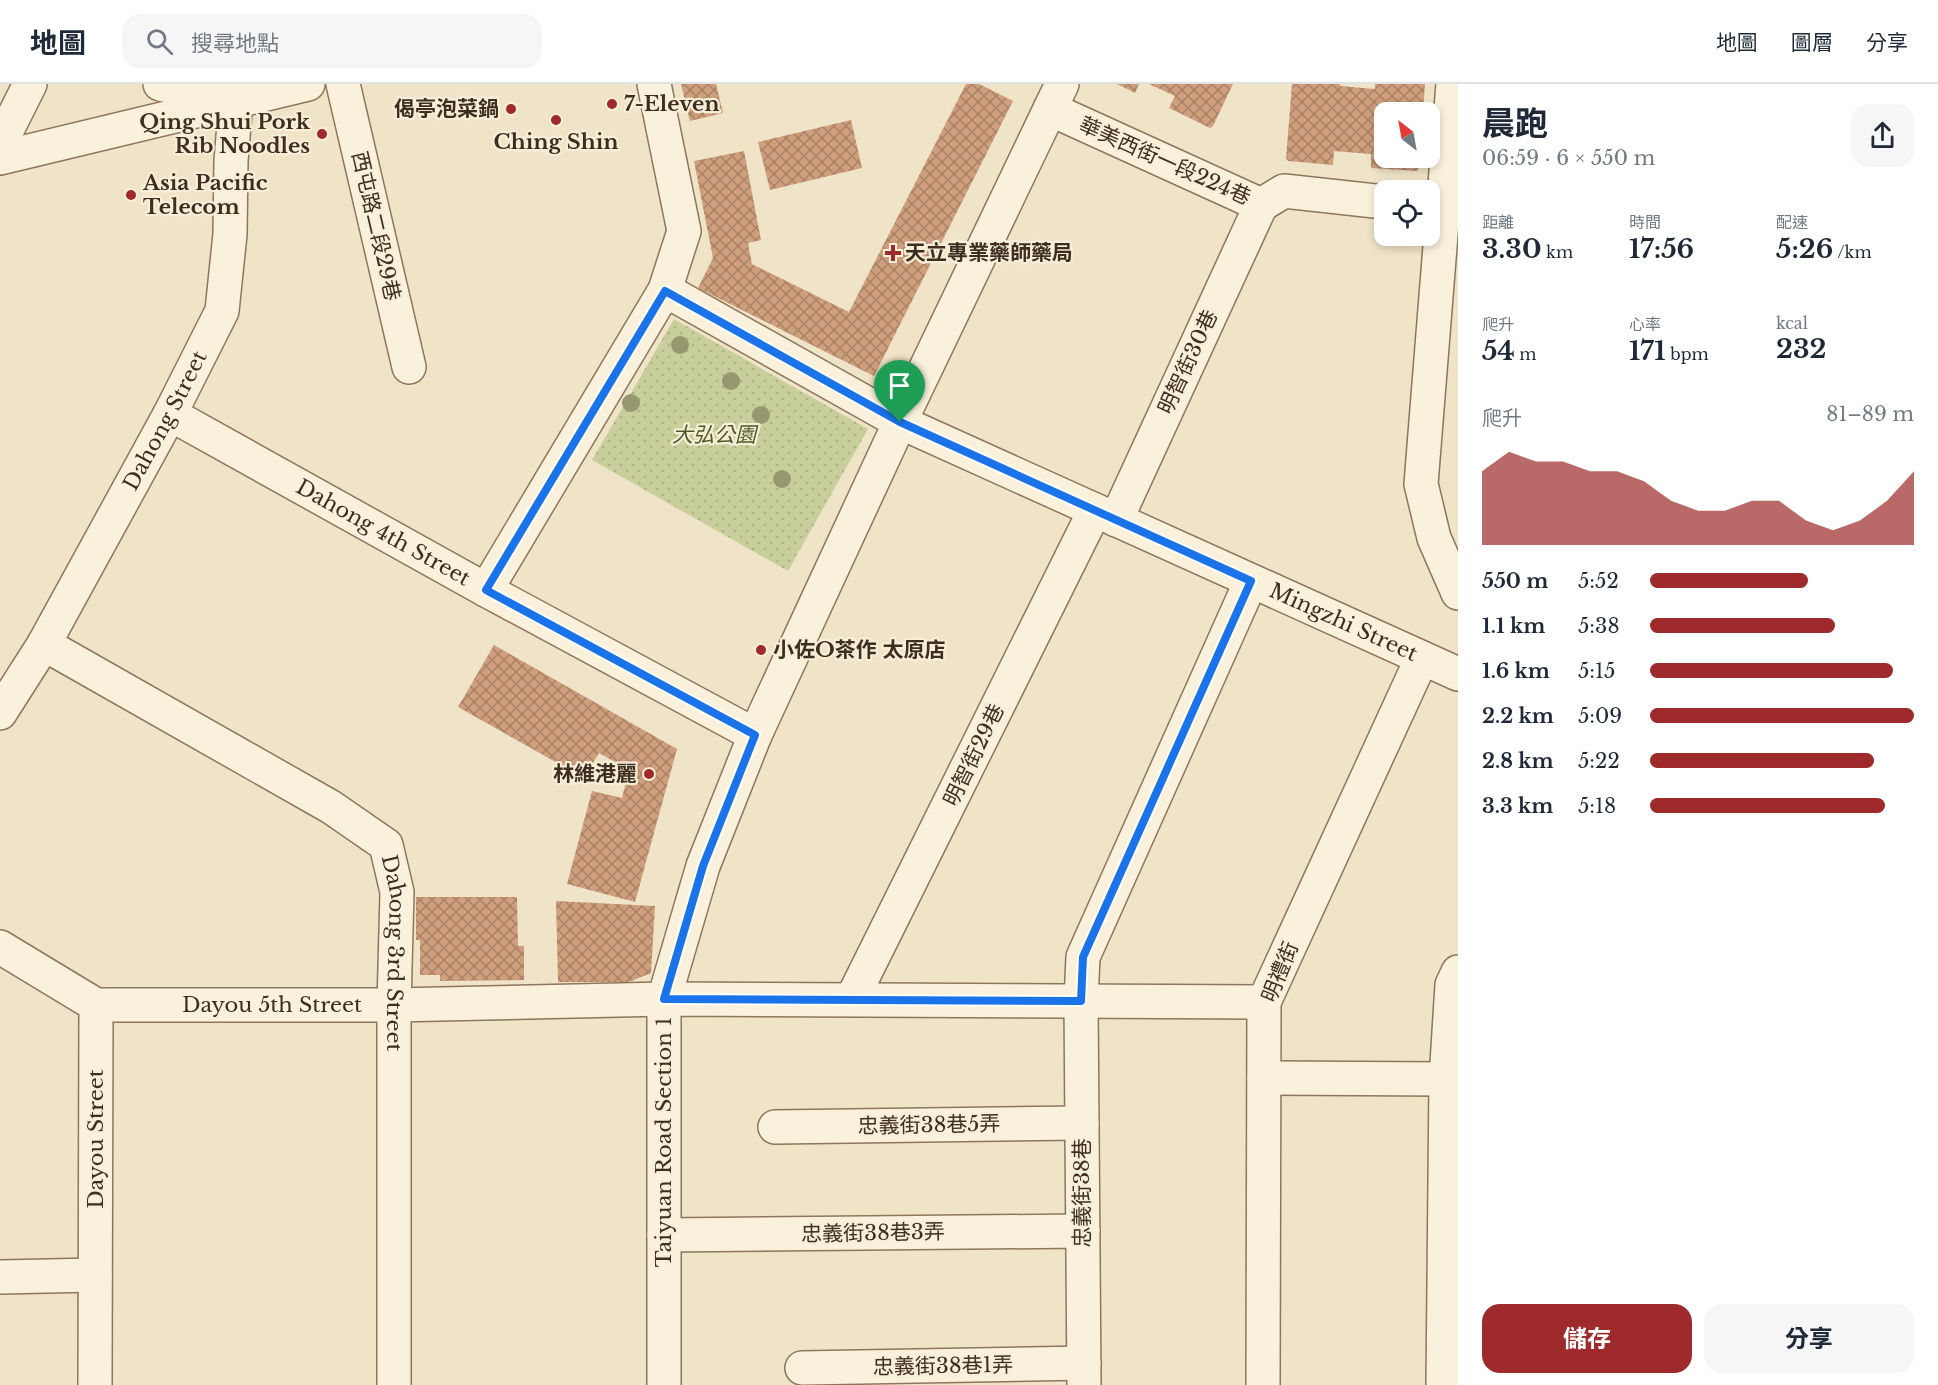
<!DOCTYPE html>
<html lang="zh-TW">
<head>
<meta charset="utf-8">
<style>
	:root { --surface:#fff; --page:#f6f6f7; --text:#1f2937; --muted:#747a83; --line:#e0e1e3; --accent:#9e2a2b }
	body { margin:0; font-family:"Libre Baskerville","Noto Sans TC",serif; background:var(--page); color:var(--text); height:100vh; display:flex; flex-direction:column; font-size:22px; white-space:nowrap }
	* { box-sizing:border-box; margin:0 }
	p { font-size:20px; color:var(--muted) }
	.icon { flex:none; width:33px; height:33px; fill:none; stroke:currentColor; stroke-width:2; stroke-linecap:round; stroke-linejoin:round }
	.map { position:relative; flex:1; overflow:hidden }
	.panel { display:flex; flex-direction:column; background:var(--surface); width:480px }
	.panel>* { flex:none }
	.needle { width:39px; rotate:329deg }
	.controls { position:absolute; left:1374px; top:18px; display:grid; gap:12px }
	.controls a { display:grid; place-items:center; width:66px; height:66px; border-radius:12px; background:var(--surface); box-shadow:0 3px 9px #0003; font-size:30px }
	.pin { position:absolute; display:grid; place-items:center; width:51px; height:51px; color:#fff; margin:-62px -26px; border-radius:50% 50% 50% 0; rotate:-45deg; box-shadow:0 0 6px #0007 }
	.pin .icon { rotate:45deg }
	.round { display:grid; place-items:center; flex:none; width:63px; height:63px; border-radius:18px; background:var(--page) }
	.summary { display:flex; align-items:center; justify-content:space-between; height:102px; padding:0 24px }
	h1 { font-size:33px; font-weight:700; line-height:45px }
	.figures { display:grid; grid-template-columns:repeat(3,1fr); gap:9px; height:102px; padding:6px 24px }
	.figures div { display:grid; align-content:center }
	.figures b { font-size:26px; font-weight:700 }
	.figures small { font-size:16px; font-weight:400 }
	.figures p { font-size:16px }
	.chart { height:168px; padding:12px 24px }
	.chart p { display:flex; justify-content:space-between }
	.chart svg { width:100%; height:108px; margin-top:6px; fill:var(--accent); opacity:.7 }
	.action { display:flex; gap:12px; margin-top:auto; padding:12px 24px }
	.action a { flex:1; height:69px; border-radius:18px; background:var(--accent); color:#fff; font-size:24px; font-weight:700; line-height:69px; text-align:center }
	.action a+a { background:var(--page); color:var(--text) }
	ul { padding:0 24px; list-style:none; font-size:20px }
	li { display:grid; grid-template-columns:96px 72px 1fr; align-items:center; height:45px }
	li i { height:15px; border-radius:8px; background:var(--accent) }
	header { display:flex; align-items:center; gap:36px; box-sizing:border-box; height:84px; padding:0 30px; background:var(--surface); border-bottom:2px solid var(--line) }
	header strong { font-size:28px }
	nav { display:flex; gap:33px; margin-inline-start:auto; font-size:21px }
	.search { width:420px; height:54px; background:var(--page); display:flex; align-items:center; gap:15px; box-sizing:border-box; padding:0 21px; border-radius:18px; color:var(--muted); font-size:22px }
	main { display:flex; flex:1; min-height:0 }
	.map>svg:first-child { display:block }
	.park { fill:url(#park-dots) }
	.building { fill:url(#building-cross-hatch) }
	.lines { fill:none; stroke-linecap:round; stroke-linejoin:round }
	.minor-casing { stroke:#8d765c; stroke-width:36 }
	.minor { stroke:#faf1dc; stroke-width:33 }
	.tree { fill:#96986f }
	.route-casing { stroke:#fff; stroke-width:12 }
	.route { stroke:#1a73e8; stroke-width:8 }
	.poi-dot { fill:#9e2a2b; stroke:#f7eed8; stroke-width:2 }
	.labels { text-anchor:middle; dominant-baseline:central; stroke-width:4.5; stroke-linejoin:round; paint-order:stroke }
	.poi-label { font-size:21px; font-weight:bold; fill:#3d2e20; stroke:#f7eed8; text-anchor:start }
	.street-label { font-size:21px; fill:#3d2e20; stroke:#f7eed8 }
	.park-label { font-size:21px; font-style:italic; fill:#4d5a26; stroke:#f7eed8 }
</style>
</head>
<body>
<header>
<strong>地圖</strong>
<div class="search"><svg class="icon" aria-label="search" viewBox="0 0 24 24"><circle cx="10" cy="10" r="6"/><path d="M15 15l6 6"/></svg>搜尋地點</div>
<nav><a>地圖</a><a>圖層</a><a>分享</a></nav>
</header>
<main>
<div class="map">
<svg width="1458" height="1301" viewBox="0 0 1458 1301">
	<defs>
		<pattern id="park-dots" width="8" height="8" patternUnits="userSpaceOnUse" patternTransform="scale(1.5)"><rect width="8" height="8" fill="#c9cf9b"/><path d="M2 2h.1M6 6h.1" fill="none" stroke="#aeb285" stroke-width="1.8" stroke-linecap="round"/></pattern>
		<pattern id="building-cross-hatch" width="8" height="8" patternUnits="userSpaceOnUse" patternTransform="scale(1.5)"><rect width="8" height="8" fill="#cf9f7d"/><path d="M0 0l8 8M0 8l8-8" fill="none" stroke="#a98266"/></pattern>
	</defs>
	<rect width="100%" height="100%" fill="#f0e4c8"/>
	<path class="park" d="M674,235L868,345L788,487L592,376Z"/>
	<path class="building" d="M681,0H716L723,29L690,37Z
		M966,0H979L1013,17L874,292L698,204L713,174L694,77L744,67L761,156L748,159L752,180L849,228Z
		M1117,0H1139L1135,9Z
		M1149,0H1233L1213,42L1210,44L1169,24L1175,12Z
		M1292,0H1340V2L1375,5V0H1425L1423,28H1384V74H1419L1418,86L1416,87L1371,84V70L1334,67L1333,81L1288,77L1286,74Z
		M851,36L862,84L770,106L758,58Z
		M494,561L677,665L635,818L567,800L592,707L622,714L629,686L599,669L584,694L458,623Z
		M416,813H517L518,862H524V896L440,897V891H420V856H416Z
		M556,817L655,822L651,889L629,898H558Z"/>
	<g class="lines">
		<g class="minor-casing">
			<g id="minor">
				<path d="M160,0L226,14"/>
				<path d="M343,0L409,283"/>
				<path d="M1453,0L1421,400L1434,454L1458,509"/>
				<path d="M1050,25L1261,121L1284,107L1384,118"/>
				<path d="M0,60L30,0"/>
				<path d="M0,74L308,0"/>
				<path id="s1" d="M665,206L900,338L1458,590"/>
				<path id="s2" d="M170,330L486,506L755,651"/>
				<path d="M1116,436L1261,121"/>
				<path d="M486,506L665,206L684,147L654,0"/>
				<path id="s3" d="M44,560L331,723L386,761L397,808L394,921V1301"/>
				<path id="s4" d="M0,629L44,560L170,330L222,227L230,150L231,77L236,16"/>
				<path d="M0,863L96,921L95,1301"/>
				<path d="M852,915L1095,426"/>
				<path id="s5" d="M96,921H394L664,915L1264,918"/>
				<path d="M1264,994L1446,995"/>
				<path d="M775,1043L1082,1039"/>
				<path d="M664,1151L1083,1147"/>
				<path d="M0,1193L95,1191"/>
				<path d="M802,1284L1084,1279"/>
				<path d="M664,1301V915L703,782L755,651L900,338L1062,0"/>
				<path d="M1084,1301L1081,917L1083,873L1251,497"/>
				<path d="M1263,1301L1264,918L1422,574"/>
				<path d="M1443,1301L1446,995L1452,901L1458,888"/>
			</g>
		</g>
		<use href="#minor" class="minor"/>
	</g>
	<g class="tree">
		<circle cx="680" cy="261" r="9"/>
		<circle cx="731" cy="297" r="9"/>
		<circle cx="631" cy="319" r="9"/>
		<circle cx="761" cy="331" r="9"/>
		<circle cx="782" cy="395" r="9"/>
	</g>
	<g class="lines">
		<g class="route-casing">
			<path id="route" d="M665,207L900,338L1251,497L1083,873L1081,917L664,915L703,782L755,651L486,506Z"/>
		</g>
		<use href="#route" class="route"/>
	</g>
	<g class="poi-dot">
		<circle cx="612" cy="20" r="6"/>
		<circle cx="511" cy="25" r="6"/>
		<circle cx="556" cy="36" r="6"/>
		<circle cx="322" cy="50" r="6"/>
		<circle cx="131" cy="111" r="6"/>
		<path d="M890 160h6v6h6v6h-6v6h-6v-6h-6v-6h6z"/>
		<circle cx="761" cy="566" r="6"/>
		<circle cx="649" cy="690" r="6"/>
	</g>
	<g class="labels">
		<g class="poi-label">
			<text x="624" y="20">7-Eleven</text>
			<text x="499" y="25" text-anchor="end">偈亭泡菜鍋</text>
			<text x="310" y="38" text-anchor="end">Qing Shui Pork<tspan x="310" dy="24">Rib Noodles</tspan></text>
			<text x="556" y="58" text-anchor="middle">Ching Shin</text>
			<text x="143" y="99">Asia Pacific<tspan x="143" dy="24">Telecom</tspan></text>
			<text x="905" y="169">天立專業藥師藥局</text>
			<text x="773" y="566">小佐O茶作 太原店</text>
			<text x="637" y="690" text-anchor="end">林維港麗</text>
		</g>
		<g class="street-label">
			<text transform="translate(1165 77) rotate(24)">華美西街一段224巷</text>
			<text transform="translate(376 142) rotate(77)">西屯路二段29巷</text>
			<text transform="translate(1188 278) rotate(-65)">明智街30巷</text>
			<text stroke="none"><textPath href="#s4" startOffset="336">Dahong Street</textPath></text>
			<text stroke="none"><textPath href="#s2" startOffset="244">Dahong 4th Street</textPath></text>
			<text stroke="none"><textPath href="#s1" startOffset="756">Mingzhi Street</textPath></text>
			<text transform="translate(974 671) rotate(-64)">明智街29巷</text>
			<text stroke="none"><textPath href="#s3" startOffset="506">Dahong 3rd Street</textPath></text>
			<text transform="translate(1280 888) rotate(-68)">明禮街</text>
			<text stroke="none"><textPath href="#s5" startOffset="176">Dayou 5th Street</textPath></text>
			<text transform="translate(929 1041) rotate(-1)">忠義街38巷5弄</text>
			<text transform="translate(96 1055) rotate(-90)">Dayou Street</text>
			<text transform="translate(664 1058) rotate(-90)">Taiyuan Road Section 1</text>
			<text transform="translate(1082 1109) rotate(-90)">忠義街38巷</text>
			<text transform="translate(873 1149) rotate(-1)">忠義街38巷3弄</text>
			<text transform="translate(943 1282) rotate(-1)">忠義街38巷1弄</text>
		</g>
		<g class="park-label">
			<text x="714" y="351">大弘公園</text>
		</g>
	</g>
</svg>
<div class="controls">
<a><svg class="needle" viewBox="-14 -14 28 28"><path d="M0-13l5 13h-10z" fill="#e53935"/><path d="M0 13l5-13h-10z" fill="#747a83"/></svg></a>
<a><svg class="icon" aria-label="locate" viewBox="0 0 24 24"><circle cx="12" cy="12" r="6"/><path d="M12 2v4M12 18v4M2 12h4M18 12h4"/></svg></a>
</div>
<div class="pin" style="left:900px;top:338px;background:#1e9e55"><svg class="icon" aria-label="arrive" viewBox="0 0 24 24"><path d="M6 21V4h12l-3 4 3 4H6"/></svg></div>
</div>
<section class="panel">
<div class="summary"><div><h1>晨跑</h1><p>06:59 · 6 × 550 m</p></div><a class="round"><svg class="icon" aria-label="share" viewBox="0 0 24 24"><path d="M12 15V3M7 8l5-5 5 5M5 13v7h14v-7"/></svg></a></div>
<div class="figures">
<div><p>距離</p><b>3.30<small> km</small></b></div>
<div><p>時間</p><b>17:56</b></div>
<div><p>配速</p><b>5:26<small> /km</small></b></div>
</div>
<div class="figures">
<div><p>爬升</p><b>54<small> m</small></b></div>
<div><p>心率</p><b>171<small> bpm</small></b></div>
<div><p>kcal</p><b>232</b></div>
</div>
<div class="chart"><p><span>爬升</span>81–89 m</p>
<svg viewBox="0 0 160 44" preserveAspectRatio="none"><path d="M0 44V14L10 6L20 10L30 10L40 14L50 14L60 18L70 26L80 30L90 30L100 26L110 26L120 34L130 38L140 34L150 26L160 14V44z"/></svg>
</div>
<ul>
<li><b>550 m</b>5:52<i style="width:60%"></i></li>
<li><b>1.1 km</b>5:38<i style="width:70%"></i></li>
<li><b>1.6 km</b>5:15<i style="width:92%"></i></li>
<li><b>2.2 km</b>5:09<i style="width:100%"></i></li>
<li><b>2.8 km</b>5:22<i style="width:85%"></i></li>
<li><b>3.3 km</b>5:18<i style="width:89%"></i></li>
</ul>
<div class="action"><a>儲存</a><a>分享</a></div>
</section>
</main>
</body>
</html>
